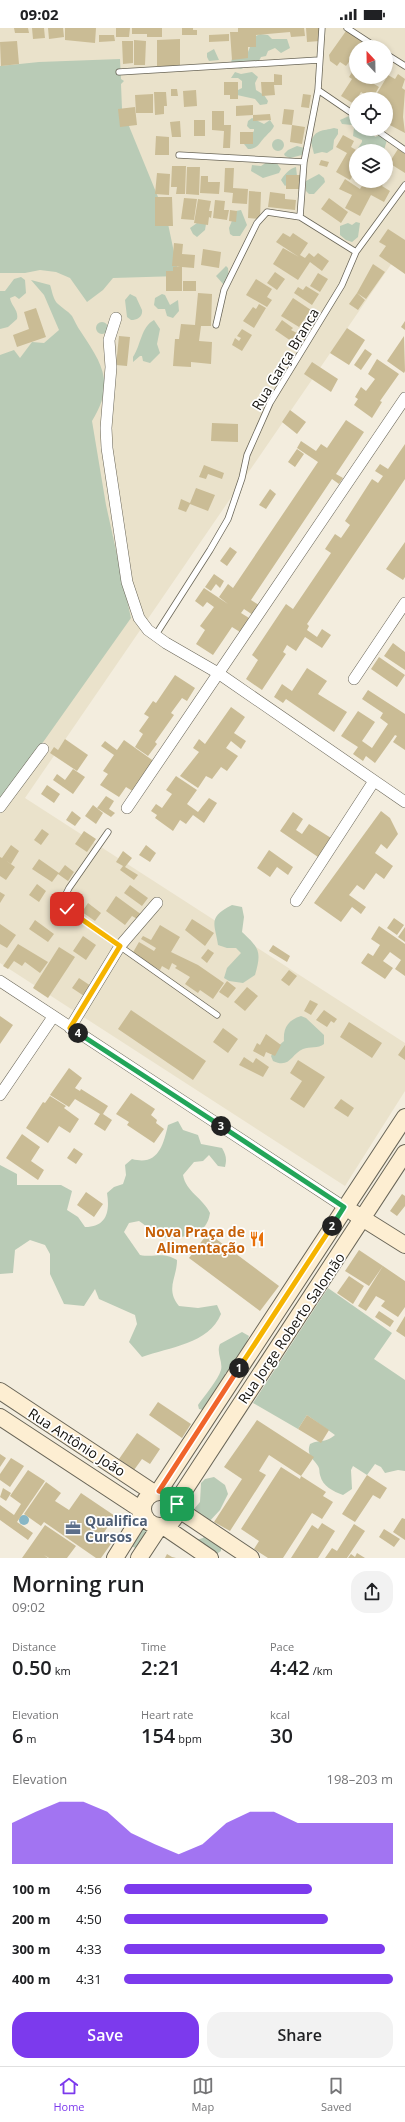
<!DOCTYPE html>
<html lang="en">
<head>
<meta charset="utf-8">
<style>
	:root { --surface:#fff; --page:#f2f2f2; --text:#202124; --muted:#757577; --line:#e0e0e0; --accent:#7c3aed }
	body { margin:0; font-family:"Open Sans",sans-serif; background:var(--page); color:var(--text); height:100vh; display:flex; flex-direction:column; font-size:15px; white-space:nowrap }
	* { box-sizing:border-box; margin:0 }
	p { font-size:13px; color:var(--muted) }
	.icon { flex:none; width:22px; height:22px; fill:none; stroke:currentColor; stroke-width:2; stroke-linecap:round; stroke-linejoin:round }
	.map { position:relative; height:1530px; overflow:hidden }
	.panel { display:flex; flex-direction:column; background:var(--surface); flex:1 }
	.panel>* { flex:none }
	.needle { width:26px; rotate:338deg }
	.tools { position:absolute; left:349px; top:12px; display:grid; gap:8px }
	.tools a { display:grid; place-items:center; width:44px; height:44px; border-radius:50%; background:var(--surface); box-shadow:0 2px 6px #0003; font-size:20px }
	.pin { position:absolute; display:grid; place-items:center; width:34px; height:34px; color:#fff; margin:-17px; border-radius:8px; box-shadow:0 2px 6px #0006 }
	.km { position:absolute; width:20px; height:20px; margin:-10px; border-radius:50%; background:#222; color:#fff; font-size:11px; line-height:20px; text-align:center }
	.round { display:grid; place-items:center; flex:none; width:42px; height:42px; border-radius:16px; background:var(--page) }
	.overview { display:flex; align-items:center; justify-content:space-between; height:68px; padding:0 12px }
	h1 { font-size:22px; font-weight:600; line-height:30px }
	.stats { display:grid; grid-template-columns:repeat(3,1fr); gap:6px; height:68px; padding:4px 12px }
	.stats div { display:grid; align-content:center }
	.stats b { font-size:20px; font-weight:600 }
	.stats small { font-size:11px; font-weight:400 }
	.stats p { font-size:11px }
	.chart { height:112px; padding:8px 12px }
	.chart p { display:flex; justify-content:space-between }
	.chart svg { width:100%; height:72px; margin-top:4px; fill:var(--accent); opacity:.7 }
	.button { display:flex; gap:8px; margin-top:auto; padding:8px 12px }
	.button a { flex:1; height:46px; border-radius:16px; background:var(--accent); color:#fff; font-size:16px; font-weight:600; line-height:46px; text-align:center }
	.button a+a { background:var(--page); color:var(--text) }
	ul { padding:0 12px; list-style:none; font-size:13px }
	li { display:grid; grid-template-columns:64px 48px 1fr; align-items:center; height:30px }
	li i { height:10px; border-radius:5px; background:var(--accent) }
	.status { display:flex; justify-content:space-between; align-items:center; height:28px; padding:0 20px; background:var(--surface); direction:ltr }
	.status svg { height:11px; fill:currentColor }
	.tabs { display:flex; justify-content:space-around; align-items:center; height:56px; border-top:1px solid var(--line); background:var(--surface); font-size:11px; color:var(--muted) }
	.tabs a { display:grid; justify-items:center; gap:2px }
	.tabs .current { color:var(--accent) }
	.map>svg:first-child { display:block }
	.built { fill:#eae2cb; fill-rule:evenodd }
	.green { fill:#b9cbb6 }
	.water { fill:#88b7c6 }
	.building { fill:#cabc95 }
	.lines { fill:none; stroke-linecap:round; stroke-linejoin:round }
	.lane-casing { stroke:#696557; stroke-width:7 }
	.street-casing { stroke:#696557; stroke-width:12 }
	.secondary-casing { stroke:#696557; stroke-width:18 }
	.lane { stroke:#fff; stroke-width:5.5 }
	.street { stroke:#fff; stroke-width:11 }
	.secondary { stroke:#fdeed2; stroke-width:16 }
	.split-1-casing { stroke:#fff; stroke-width:8 }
	.split-2-casing { stroke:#fff; stroke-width:8 }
	.split-3-casing { stroke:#fff; stroke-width:8 }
	.split-4-casing { stroke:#fff; stroke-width:8 }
	.split-5-casing { stroke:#fff; stroke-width:8 }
	.split-1 { stroke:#f0652b; stroke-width:5 }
	.split-2 { stroke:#f5b400; stroke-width:5 }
	.split-3 { stroke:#22a559; stroke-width:5 }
	.split-4 { stroke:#22a559; stroke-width:5 }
	.split-5 { stroke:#f5b400; stroke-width:5 }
	.labels { text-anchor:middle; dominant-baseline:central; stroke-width:3.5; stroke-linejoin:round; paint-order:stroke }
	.street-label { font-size:14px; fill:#13110c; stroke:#fff }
	.food-label { font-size:14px; font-weight:bold; fill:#c56008; stroke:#fff; text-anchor:end }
	.service-label { font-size:14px; font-weight:bold; fill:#4e5e75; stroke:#fff; text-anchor:start }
</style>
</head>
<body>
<div class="status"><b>09:02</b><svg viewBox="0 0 49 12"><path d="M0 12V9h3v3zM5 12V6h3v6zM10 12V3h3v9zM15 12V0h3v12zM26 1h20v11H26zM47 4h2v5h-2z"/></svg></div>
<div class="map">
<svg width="405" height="1530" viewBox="0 0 405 1530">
	<rect width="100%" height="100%" fill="#f3edde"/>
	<path class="built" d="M0,0H405V216L25,770L405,1015V1063L345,1158L0,935ZM356,19H386V49H356ZM356,71H386V101H356ZM356,123H386V153H356Z"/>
	<path class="green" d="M260,6L268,7L272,11H287L290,20L281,25L275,20L268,23L266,28L261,29L259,33L241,41L233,39L231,35L233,26L248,24L254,9Z
		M214,21L219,32L209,33L207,29V25Z
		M120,31L121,51L124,53L121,56L122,81L167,191L179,248L113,250L103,262L87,274L70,250L56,244L40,242L25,245H0V38L39,34Z
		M235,44L241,46L252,44L258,49L255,55L256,62L264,67L268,73L267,76L260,77L255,71L237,67L238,62L242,60V53L238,50H231Z
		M349,88L353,94H356V101H371L375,109L383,106L387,112L384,122L359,123L358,120L362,114V112L353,108L354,100L352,97L342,96L340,92Z
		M252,90L264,96L270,92L274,98C272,103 269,104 266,108C260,113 259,121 248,121L244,116L254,103V101H250L247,98L248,93Z
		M334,100L338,101V106L334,112L333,121L327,125L322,124L314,126L311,114C315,101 323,103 334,100Z
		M272 117a6 6 0 1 1 12 0a6 6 0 1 1-12 0Z
		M297,118L304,120L302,127L290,130L285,128L284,126L288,122Z
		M267,134H276L281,141L279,145L263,150L251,143L252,137L261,138Z
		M296,139L297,148L285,158L281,152C284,147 290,140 296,139Z
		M319,146L324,150L325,154L314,166H309L306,163V153Z
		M241,182L247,197L240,208H233L230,206L229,200L236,183Z
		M356,194L360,195L358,209L352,214L346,212L340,207V198L348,195L352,197Z
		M197,195L206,196L205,202L197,209L193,206L190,200Z
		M226,238L228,240L229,252L224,257L216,248Z
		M21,249L25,252L26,265L19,271L15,268L10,270C11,278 19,282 17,291L8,299L0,301V263H5L14,251Z
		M31,252L50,257C52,262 53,272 58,276C62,280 68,283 72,288C75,293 77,299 81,304C103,337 115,356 92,393L106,477L131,590L0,775V327L14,322L20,330L32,314L44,315L59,302L44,267Z
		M130,266L136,269L142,282C143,289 137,292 131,292L127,289L125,272Z
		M162,266L165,267L170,277L178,272L179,283L173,290L167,288L165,281H158L154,277L155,270Z
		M154,292L160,301L157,316L160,325L150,335L143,333L142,328H140L133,334V329C141,317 141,299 154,292Z
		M96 300a6 6 0 1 1 12 0a6 6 0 1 1-12 0Z
		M232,877L242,879L244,889L242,904C259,920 262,923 255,947L243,955L229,953L224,950L227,940L241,925L236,920H227L218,917C215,895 207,890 232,877Z
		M301,988L306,990L324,1007V1016C318,1021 310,1018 303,1021C291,1026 290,1041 273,1033L271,1028L276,1020L284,1013C283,1000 288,992 301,988Z
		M178,1093L183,1102L198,1107L201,1116L222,1120C226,1127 227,1131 225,1139L218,1138L209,1127L203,1133L194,1134L183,1147C186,1164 203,1170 210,1185C209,1191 207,1197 202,1201C193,1208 174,1212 163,1209C154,1206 147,1198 139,1193L129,1195L124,1204L140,1227C156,1230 162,1223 177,1232C177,1250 165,1261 179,1278L198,1280L217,1277L221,1286C209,1316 169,1319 142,1329L129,1314L137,1296L135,1287L99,1271L95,1261L84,1278L64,1276L50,1246V1226L45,1217L30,1212L15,1222L13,1245L0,1246V1137L17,1146V1157H61L72,1163L67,1182L78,1189L85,1199C107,1199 110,1183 107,1165L114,1159L123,1156L126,1147L125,1137L132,1131C158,1138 163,1118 168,1097Z
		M328,1260L392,1305L374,1331L405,1352V1443L398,1442L385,1445L381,1439L375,1436L367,1447L353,1438L351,1442L352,1461L343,1467C333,1463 323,1459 320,1447C319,1444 320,1441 318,1438C313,1430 306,1427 310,1416C320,1411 324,1416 335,1407L307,1387L298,1401L253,1375Z
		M242,1304L249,1308L243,1324L232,1343L225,1345V1349L203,1382L199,1381L198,1377C205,1367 218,1352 221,1342C223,1333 216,1325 220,1316Z
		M214,1449L225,1457L228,1466L220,1482L207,1496L193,1486L194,1481L200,1474L201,1455L205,1451Z
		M142,1499L150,1505L140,1522L131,1518Z
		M206,1506L221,1516V1523L215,1527L196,1512L203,1510Z"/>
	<path class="water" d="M19 1492a5 5 0 1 1 10 0a5 5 0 1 1-10 0Z"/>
	<path class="building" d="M14,0H28L29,5H15Z
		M32,0H44L45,10L33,11Z
		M48,0H63L64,9L49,11Z
		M65,0H96L95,15L65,12Z
		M116,0H130L129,9H116Z
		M132,0H162V9H147V6H132Z
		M182,0H193V2H197V7H182Z
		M238,0H304L305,8L291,9L290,4L256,7V19H248V30L232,32L230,4H238Z
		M306,0H319L320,13L307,14Z
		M346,3L369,17L367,19H356V32L350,27L349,30L351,31L346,38L340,34L337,38L330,33L329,27Z
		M229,6V13L209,14V7Z
		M99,7H114L115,13L99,14Z
		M180,11V38H157V12Z
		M134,12L146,13L145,37H134Z
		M17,13L19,36L1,38L0,14Z
		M122,13H133V35L123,36Z
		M356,38V49H367L366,51L379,59L372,71L361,64L354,76L341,68L352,51L349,49Z
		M274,46L282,47V57H274L275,67L262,68L261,54H274Z
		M398,46L405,51L402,60L405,62L403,89L405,105L386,95V71H379L376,67L388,47L395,51Z
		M224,54H238V71H230V67H224Z
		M171,61H177L178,68H171Z
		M196,62L197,78L184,79L183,63Z
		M154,64H166L167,78H164V86L155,87Z
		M153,66V85H136L135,67Z
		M303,66L311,67L309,80L301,79Z
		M253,77V87L270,86L271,92L253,93V87L236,88V78Z
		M135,79L137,97L120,99L118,81Z
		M284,81L294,82L292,97L305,99L302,116L290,114L292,97L282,96Z
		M212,83H224V97H231L230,120H223L224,103L212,102Z
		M194,92H205V108H194Z
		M180,93L181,109H172L170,94Z
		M240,104H253V116H240Z
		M343,107L354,113L351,119L356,122V142L350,152L336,144L347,125L336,119Z
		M156,108L169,109V127H155Z
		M398,121L405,126V145L389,135Z
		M321,132L329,134L327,139L319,137Z
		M172,138H186L185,166H176L177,159H171Z
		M187,139H200L199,167L186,166Z
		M225,140H234L233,160L248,161L247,176L232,175L233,165L224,164Z
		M157,145L170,146L169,167L155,166Z
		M286,147H301V161H286Z
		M201,148H208V154H220L219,166L200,165Z
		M345,151L360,161L365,153H380L384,155L382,158L390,163L384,174L371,167L360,188L345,180L352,167L339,161Z
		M249,163L261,164L260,191L248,190Z
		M270,164L285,166V171L296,172L295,182L268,179Z
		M155,169H172L173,198H155Z
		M184,170L197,171L194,192L181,191Z
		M329,170L348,184L341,195L321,181Z
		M198,171L211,173L209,183H212L211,190L209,189L208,197L194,195Z
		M215,172L225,173L224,182H229L227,192L213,190Z
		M230,182L237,183L236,194L229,193Z
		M388,201L405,212V246L379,228L386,218L379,214Z
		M283,205L290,209L293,205L308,215L300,227L305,230L309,225L314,229L318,225L329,233L322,243L310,234L298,252L273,236L283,220L299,229L276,214Z
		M174,215L183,216L182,226L195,227L194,240L182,239V263H166V243H173V239H180L172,238Z
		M203,221L221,224L219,240L201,237Z
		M373,236L385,244L366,271L357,265Z
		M275,244L285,251L277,262L267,255Z
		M318,245L328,251L320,264L310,258Z
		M256,251L272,261L267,269L272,272L267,279L246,267Z
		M183,253H196V263H183Z
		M306,258L319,266L312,277L294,265L298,259L303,262Z
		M198,265L212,266L211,298H201L199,313L212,314L211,336L191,334V339L173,338L175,311H179L181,296L195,297Z
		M357,265L365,272L358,282L349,276Z
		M293,270L311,282L299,299L281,288Z
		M259,276L266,280L254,300L243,293L253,279L256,281Z
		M36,280L46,309L17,319L13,307L29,301L24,284Z
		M282,292L293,300L291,302L297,305L291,313L275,302Z
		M405,293V302L401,299Z
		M347,300L365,312L349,337L330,325Z
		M242,301L252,307L242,323L232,317L235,310L239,313L241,310L237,308Z
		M119,308L130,309L127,338L116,337Z
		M404,308L405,343L404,345L387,333Z
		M365,321L372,326L361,342L354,337Z
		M377,331L399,346L380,373L382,374L372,390L354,377L358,371L355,369L361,359L366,363L375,351L368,346Z
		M312,334L338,351L331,364L304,346Z
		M290,382L306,394L297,406L282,394Z
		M346,392L364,404L336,446L343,450L339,456L332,451L251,572L259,577L253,587L244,581L241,585L249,590L240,604L232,599L213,627L196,616L205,602L200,598L214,579L207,574L203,579L195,573L204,560L228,576L219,569L228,556L233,560L318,434L297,420L301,413L316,423L321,416L327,420Z
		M212,395L238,396V414L211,413Z
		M405,416V451L307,596L309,598L307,602L317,609L322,601L331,607L322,620L305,609L296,623L287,617L283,624L286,626L262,662L246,651L258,632L252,627L286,576L293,581L331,525L325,521L335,506L341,510L350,497L345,493L372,451L378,455L383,448L375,443L380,436L388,441Z
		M297,421L304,426L295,439L288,434Z
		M204,437L224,445L222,451L208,446L206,451L199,449Z
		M196,460L215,467L208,483L190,476L186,484L178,481L181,471L190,475Z
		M270,461L276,466L266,481L259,477Z
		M405,514V549L403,552L386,541Z
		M230,519L237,524L227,538L220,533Z
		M214,546L224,553L220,560L216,556L211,563L205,559Z
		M393,615L405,624V642L384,628Z
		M379,629L405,647L397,659L371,641Z
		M307,640L327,653L318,666L347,684L334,704L286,671L283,675L274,669L282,656L292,663Z
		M175,647L195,660L187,673L182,670L171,685L174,687L155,714L157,716L148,728L135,719L143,706L139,703L149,689L144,686L153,673L156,675Z
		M368,662L405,686V722L393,714L397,708L395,707L375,735L366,728L363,733L353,726L358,719L341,708L358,683L375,694L362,713L372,720L388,696L380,690L383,685L362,671Z
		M231,679L245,689L234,705L246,713L241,721L231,713L226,720L238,728L227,743L221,739L212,751L206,748L198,760L180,748L199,724L193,720L199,711L205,716Z
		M65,711L88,727L77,743L50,725L54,719L58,722Z
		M124,712L155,734L134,764L126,759L119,769L100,757L108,746L103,743L114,727L101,718L105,713L117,722Z
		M73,741L85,749L73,766L53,752L57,746L65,752Z
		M176,748L197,762L187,776L198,784L209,770L217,775L204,795L193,787L186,796L180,792L173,803L155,790L157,787L151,783L156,776L162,780L172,766L166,762Z
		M47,757L60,766L54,775L41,766Z
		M106,768L114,773L109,781L115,785L111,789L97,780Z
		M93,777L103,785L96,796L85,788Z
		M72,783L81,790L75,798L66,792Z
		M381,783L390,790L398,806L387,821L381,816L375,825L393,838L384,851L376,845L364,862L357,857L349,867L366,879L361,886L352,879L341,894L314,875Z
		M293,784L303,791L296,802L302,806L309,796L331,810L318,829L280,803Z
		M42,801L49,806L41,817L34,812Z
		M84,803L96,811L87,824L75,816Z
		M11,817L19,823L11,836L5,832L15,839L6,852L0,848V829L2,830Z
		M146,817L156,825L150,834L139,827Z
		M269,822L293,839L288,847L277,839L270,849L257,840Z
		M123,823L132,830L125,839L138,847L134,852L120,842L123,838L116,834Z
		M39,831L59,845L65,837L74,844L68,853L58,846L52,854L32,841Z
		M37,856L46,863L39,874L29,867Z
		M130,857L148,870L142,878L124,865Z
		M0,864L5,867L0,875Z
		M116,868L142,887L139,892L132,888L125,897L106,883Z
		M88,875L101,885L95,893L82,884Z
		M394,890L404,897L397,907L387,900Z
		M192,891L214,905L205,918L185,902Z
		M35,892L54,906L48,914L29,901Z
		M0,896L16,907L7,920L0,916Z
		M160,897L180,909L171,924L198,937L224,955L213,971L200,962L198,965L185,956L190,949L175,940L177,938L172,935L169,942L162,938L160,942L132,926L139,914L154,923L156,920L141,911L143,908L151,912Z
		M379,898L405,916V948L395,941L401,932L390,924L383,933L393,940L385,951L361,935L368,925L373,928L380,917L371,911Z
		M405,899V914L398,909Z
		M83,908L96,917L86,932L73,923Z
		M18,916L48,934L40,945L25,934L22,938L14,933L8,941L3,938Z
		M273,917L290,928L287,934L269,923Z
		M59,919L75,929L48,970L33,960Z
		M208,921L214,925L207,935L201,930Z
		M289,942L297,948L289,958L281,952Z
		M79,950L91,958L84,968L72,960Z
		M227,953L236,960L228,970L219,964Z
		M247,959L258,968L245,983L234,974Z
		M310,972L318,976L311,987L304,983Z
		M131,982L206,1033L193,1052L118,1001Z
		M324,982L337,991L334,995L331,993L327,999L316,992Z
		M0,988L13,997L0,1016Z
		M349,994L382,1015L372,1030L340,1009Z
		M223,1000L238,1011L228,1025L213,1014Z
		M266,1006L281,1017L275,1028L266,1024L264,1029L253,1023L257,1015L260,1017Z
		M405,1017V1032L398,1027Z
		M244,1029L253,1035L256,1030L269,1039L263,1049L239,1037Z
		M298,1032L325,1049L304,1080L290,1071L302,1053L290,1045Z
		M69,1040L82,1050L75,1060L80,1063L81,1061L108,1078L103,1086L112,1092L105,1103L94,1096L100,1086L75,1071L69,1079L50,1067Z
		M131,1065L155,1081L151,1087L157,1092L156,1095L164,1101L154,1115L127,1097L129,1094L116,1086Z
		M50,1068L66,1078L64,1080L79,1091L70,1105L59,1098L48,1115L26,1100L43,1074L45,1075Z
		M341,1071L354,1080L348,1089L334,1080Z
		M22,1106L40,1119L31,1133L44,1142L38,1152L6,1130Z
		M74,1120L83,1126L76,1136L67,1130Z
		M86,1164L103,1176L94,1189L77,1177Z
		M402,1166L405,1168V1178L397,1188L390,1183Z
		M208,1205L279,1258L260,1283L189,1230Z
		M359,1222L383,1238L369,1258L345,1243Z
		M383,1238L405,1253V1279L398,1289L381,1278L385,1273L376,1268L366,1283L358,1278Z
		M349,1248L364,1258L353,1276L337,1265Z
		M379,1283L394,1293L390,1299L375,1289Z
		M405,1288V1309L396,1303Z
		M158,1374L191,1396L182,1410L149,1387Z
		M307,1387L329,1402L321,1415L298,1401Z
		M257,1392L314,1429L301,1448L269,1427L259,1443L266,1447L230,1503L214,1494L242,1451L224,1439Z
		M137,1405L160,1421L150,1436L142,1431L134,1442L119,1431Z
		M0,1426L6,1430L0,1439Z
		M11,1430L24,1438L10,1459L0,1452V1446Z
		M281,1439L300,1451L301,1448L326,1464L323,1468L333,1474L322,1491L312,1485L283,1530H268L254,1521L259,1513L241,1501Z
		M28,1442L45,1453L17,1494L33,1505L28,1512L0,1492V1477L14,1487L21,1476L10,1468Z
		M367,1447L387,1460L380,1471L373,1467L355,1494L342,1486Z
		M46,1454L61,1465L55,1473L69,1482L81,1465L115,1488L103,1506L113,1513L101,1530H96L44,1494L41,1498L24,1486Z
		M3,1460L11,1465L6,1473L0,1469Z
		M402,1490L405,1491V1512L393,1504Z
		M322,1495L335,1503L318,1530H291L312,1497L318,1501Z
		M354,1496L365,1503L347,1530H325L332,1520L337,1523Z
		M45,1497L76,1518L67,1530H49L44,1527L48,1530H22Z
		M384,1501L400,1511L394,1519L379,1509Z
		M357,1525L365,1530H348L351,1526L355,1529Z
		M167,1526L172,1529L176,1530H165Z"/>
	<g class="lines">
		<g class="lane-casing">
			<path id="lane" d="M322,0L318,62L304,134L300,189L356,224
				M347,0L376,19
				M386,26L405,38
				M119,44L319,32
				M318,62L356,88
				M375,101L405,122
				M179,127L304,134
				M216,297L224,262L257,195L267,184L300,189
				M155,608L210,522L228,491L242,450L247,427L270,375L342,257L356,224L405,157
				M108,804L69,860L64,870L67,881L217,987"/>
		</g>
		<g class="street-casing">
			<path id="street" d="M116,290L109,312L111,339L106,400L107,420L127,554L139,590L148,602L166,615L218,645L405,774
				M354,651L405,575
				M0,779L43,721
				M127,780L405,370
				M296,873L374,753
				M0,953L344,1179
				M70,1000L120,918L157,875
				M0,1067L53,989"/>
		</g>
		<g class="secondary-casing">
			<path id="secondary" d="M354,1185L405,1217
				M0,1363L154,1465
				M0,1389L143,1483
				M159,1463L405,1089
				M143 1481a17 17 0 1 1 34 0a17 17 0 1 1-34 0Z
				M176,1475L405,1125
				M178,1481L251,1530
				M163,1498L210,1530
				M115,1530L143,1485
				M139,1530L160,1498"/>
		</g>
		<use href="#lane" class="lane"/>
		<use href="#street" class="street"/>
		<use href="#secondary" class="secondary"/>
	</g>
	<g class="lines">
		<g class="split-1-casing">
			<path id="split-1" d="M177,1476L170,1466L159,1463L239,1340"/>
		</g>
		<g class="split-2-casing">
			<path id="split-2" d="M239,1340L332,1198"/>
		</g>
		<g class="split-3-casing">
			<path id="split-3" d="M221,1098L344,1179L332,1198"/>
		</g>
		<g class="split-4-casing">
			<path id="split-4" d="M78,1005L221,1098"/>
		</g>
		<g class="split-5-casing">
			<path id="split-5" d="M67,881L120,918L70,1000L78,1005"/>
		</g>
		<use href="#split-1" class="split-1"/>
		<use href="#split-2" class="split-2"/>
		<use href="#split-3" class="split-3"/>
		<use href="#split-4" class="split-4"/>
		<use href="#split-5" class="split-5"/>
	</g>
	<defs>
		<g id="restaurant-bare" transform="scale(1.2)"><path d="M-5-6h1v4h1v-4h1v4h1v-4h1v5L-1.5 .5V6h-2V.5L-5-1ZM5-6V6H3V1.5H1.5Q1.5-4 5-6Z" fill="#e8710a" stroke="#fff" stroke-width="2.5" paint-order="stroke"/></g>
		<g id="office-bare" transform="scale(1.2)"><path d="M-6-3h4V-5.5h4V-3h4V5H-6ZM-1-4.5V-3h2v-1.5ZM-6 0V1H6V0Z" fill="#5c6f8a" stroke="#fff" stroke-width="2.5" paint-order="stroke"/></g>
	</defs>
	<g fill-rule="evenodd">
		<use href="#restaurant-bare" x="257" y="1211"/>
		<use href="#office-bare" x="73" y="1500"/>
	</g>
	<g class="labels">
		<g class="street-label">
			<text transform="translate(285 331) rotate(-59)">Rua Garça Branca</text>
			<text transform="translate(291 1300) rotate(-56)">Rua Jorge Roberto Salomão</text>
			<text transform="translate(77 1414) rotate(33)">Rua Antônio João</text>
		</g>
		<g class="food-label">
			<text x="245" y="1203">Nova Praça de<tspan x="245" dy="16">Alimentação</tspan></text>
		</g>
		<g class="service-label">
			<text x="85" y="1492">Qualifica<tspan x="85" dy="16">Cursos</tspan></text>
		</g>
	</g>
</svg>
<div class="tools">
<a><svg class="needle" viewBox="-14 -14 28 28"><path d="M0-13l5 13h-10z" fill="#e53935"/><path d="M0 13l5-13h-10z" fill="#757577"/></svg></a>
<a><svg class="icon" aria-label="locate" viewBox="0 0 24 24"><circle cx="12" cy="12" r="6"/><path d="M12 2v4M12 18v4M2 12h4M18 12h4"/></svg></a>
<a><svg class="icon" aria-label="layers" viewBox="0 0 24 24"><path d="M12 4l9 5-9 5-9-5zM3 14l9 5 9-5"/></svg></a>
</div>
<div class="pin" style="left:177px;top:1476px;background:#1e9e55"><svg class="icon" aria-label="arrive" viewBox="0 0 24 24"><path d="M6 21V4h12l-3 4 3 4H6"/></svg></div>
<div class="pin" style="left:67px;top:881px;background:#d93025"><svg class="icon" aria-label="check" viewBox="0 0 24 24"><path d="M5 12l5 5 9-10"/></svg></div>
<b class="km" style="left:239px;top:1340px">1</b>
<b class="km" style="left:332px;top:1198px">2</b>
<b class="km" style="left:221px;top:1098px">3</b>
<b class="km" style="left:78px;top:1005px">4</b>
</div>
<section class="panel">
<div class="overview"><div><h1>Morning run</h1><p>09:02</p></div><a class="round"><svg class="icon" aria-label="share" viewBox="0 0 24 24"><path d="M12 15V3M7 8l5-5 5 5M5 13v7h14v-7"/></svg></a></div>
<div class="stats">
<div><p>Distance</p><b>0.50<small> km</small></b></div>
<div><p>Time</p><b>2:21</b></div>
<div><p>Pace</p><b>4:42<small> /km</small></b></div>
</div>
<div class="stats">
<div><p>Elevation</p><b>6<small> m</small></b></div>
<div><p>Heart rate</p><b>154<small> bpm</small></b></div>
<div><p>kcal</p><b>30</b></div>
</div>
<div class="chart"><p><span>Elevation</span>198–203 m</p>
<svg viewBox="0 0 160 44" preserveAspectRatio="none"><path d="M0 44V19L10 12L20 6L30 6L40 12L50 25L60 32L70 38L80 32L90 19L100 12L110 12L120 19L130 19L140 19L150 19L160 19V44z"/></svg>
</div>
<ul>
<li><b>100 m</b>4:56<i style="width:70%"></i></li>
<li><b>200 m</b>4:50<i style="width:76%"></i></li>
<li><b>300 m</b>4:33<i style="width:97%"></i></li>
<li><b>400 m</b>4:31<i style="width:100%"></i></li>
</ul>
<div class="button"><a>Save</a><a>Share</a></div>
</section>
<nav class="tabs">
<a class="current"><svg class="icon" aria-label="home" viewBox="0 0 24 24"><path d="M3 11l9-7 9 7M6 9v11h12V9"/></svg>Home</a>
<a><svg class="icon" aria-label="map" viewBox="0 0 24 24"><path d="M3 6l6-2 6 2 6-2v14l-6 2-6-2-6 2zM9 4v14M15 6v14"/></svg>Map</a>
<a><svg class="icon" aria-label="saved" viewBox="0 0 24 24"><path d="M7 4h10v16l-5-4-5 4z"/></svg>Saved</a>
</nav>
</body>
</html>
